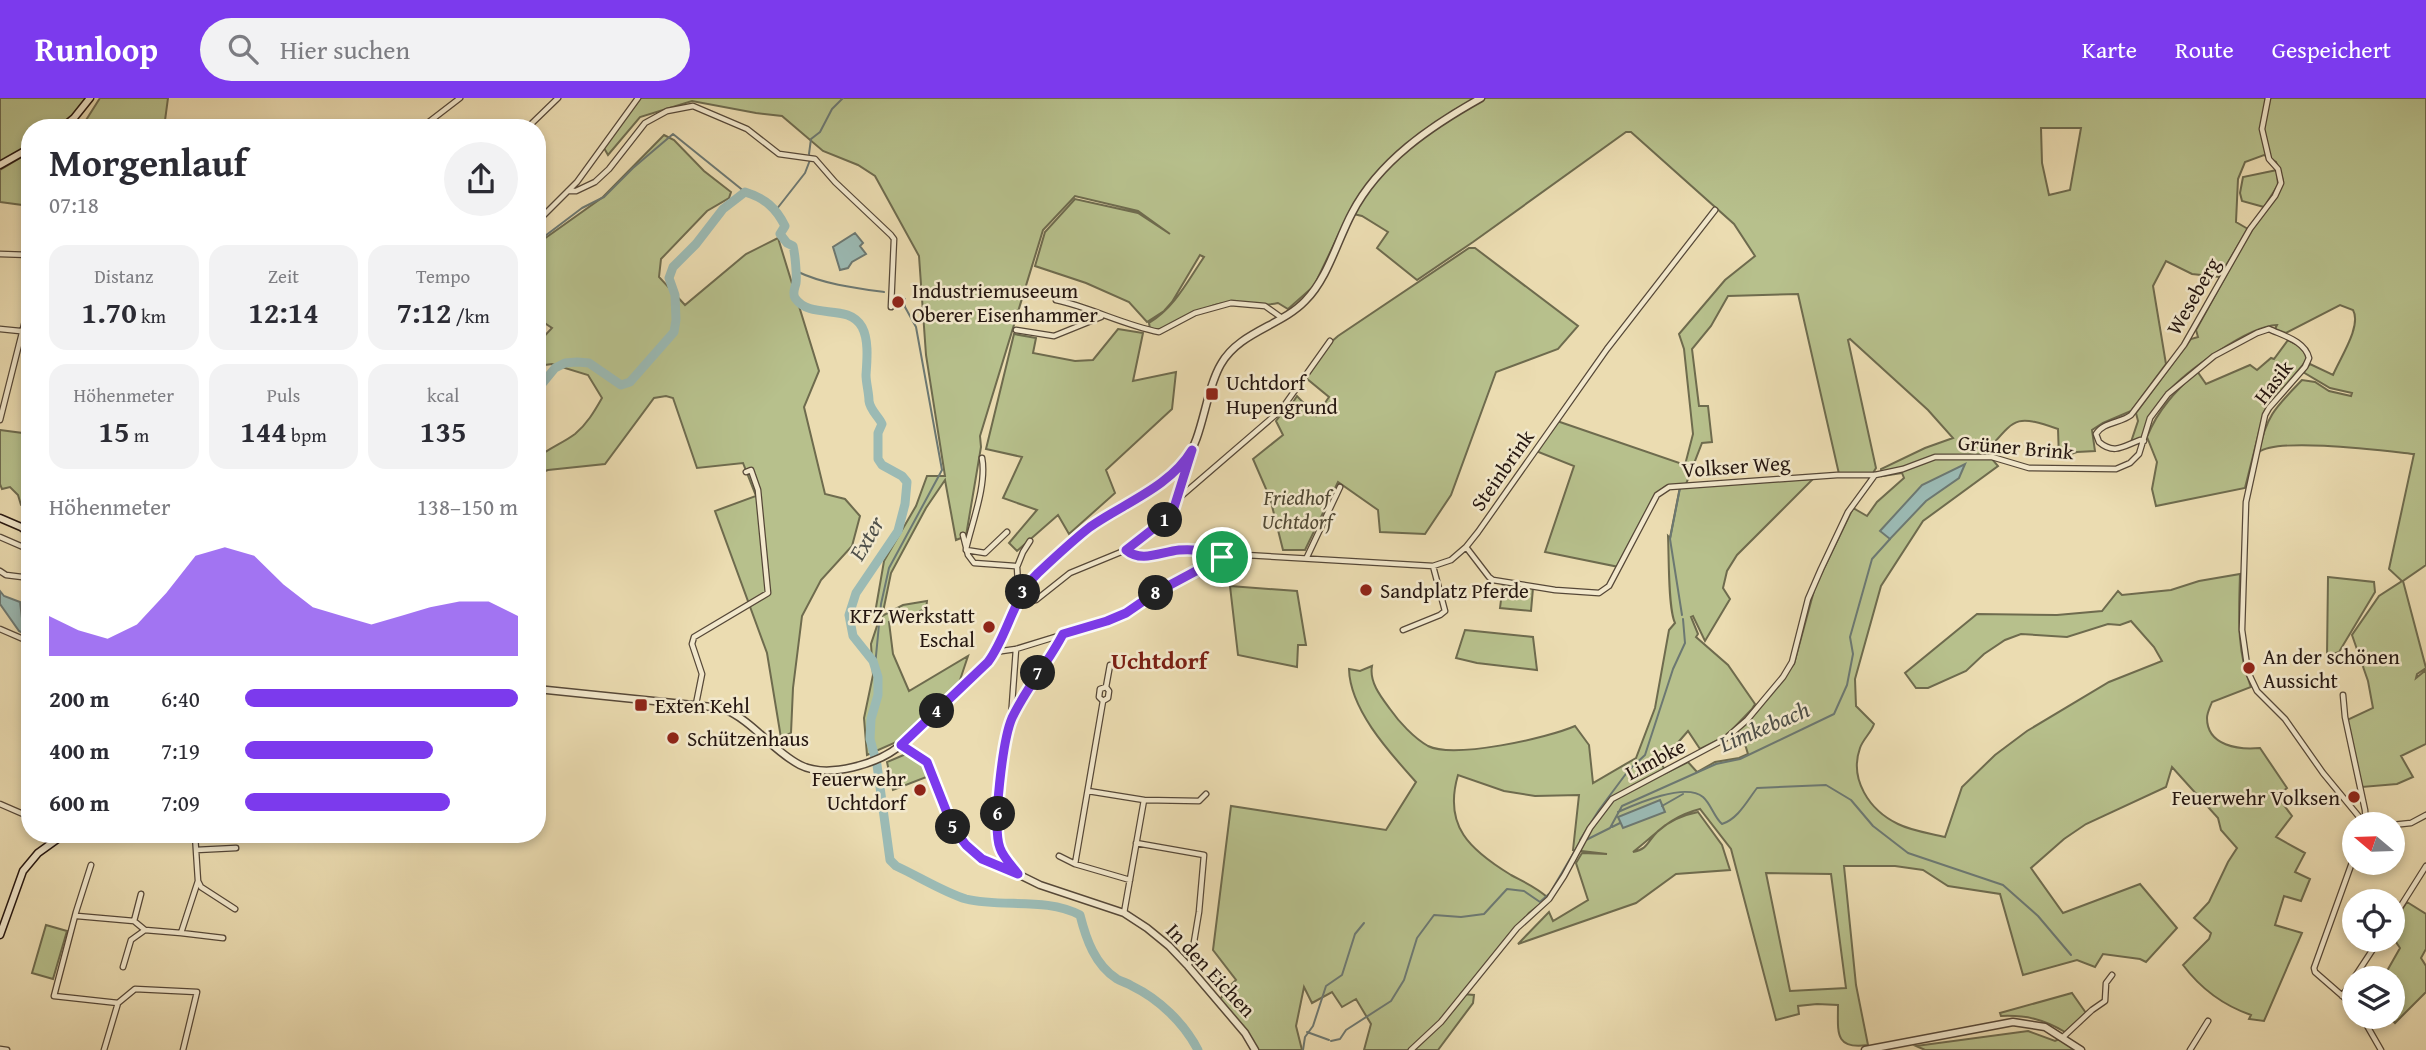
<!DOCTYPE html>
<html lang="de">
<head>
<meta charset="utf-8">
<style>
	:root { --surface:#fff; --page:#f2f2f3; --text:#2b2b33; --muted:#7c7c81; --accent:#7c3aed }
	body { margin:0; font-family:"Gentium Book Plus",serif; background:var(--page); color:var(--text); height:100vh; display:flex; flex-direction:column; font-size:26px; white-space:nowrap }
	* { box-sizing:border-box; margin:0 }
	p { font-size:23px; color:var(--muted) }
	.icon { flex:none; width:38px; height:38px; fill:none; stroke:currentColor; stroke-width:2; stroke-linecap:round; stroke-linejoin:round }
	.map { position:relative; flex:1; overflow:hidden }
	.sheet { position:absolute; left:21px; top:21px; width:525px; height:724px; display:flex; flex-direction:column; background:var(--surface); border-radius:28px; box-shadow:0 4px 10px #0003 }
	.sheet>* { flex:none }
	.needle { width:46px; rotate:289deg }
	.buttons { position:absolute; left:2342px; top:714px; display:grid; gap:14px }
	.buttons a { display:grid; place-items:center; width:63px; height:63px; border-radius:50%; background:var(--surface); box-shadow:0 4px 10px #0003; font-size:35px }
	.pin { position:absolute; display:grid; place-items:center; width:60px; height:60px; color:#fff; margin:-30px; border:4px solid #fff; border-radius:50%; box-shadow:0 2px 7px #0007 }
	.km { position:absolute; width:35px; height:35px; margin:-18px; border-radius:50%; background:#222; color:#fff; font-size:19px; line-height:35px; text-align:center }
	.round { display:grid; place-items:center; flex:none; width:74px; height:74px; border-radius:37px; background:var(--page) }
	.overview { display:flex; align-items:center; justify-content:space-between; height:119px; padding:0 28px }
	h1 { font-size:38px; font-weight:800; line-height:52px }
	.stats { display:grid; grid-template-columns:repeat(3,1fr); gap:10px; height:119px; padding:7px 28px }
	.stats div { display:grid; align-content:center; border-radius:18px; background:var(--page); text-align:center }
	.stats b { font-size:30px; font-weight:800 }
	.stats small { font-size:19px; font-weight:400 }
	.stats p { font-size:19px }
	.chart { height:196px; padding:14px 28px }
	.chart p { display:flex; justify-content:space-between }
	.chart svg { width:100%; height:126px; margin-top:7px; fill:var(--accent); opacity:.7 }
	ul { padding:0 28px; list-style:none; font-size:23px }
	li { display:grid; grid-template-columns:112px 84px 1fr; align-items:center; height:52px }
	li i { height:18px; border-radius:9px; background:var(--accent) }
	header { display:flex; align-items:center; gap:42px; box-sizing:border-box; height:98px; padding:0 35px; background:var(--accent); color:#fff }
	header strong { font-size:33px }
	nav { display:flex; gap:38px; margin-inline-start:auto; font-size:24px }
	.search { width:490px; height:63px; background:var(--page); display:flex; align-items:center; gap:18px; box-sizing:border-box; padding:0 24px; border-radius:38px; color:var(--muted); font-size:26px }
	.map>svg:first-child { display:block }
	.green { fill:#b7c08c; stroke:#6e6b4e; stroke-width:2; fill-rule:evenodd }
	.water { fill:#9bbab4; stroke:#6c7872; stroke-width:2 }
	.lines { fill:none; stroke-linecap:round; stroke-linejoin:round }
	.stream { stroke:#6c7872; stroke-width:2 }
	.river { stroke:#9bbab4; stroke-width:9 }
	.minor-casing { stroke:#564838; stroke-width:7 }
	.tertiary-casing { stroke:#564838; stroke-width:9 }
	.secondary-casing { stroke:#251610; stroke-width:9 }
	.minor { stroke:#f2e8cc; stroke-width:4.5 }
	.tertiary { stroke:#f2e8cc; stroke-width:6 }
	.secondary { stroke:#f2e8cc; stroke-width:6 }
	.route-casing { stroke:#fff; stroke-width:14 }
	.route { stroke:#7c3aed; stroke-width:9 }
	.poi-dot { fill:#8f2418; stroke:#f2e8cc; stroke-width:2.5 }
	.labels { text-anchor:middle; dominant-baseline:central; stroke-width:5; stroke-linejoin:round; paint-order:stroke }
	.poi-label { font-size:21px; fill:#251610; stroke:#f2e8cc; text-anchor:start }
	.street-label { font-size:21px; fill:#251610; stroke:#f2e8cc }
	.park-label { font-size:21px; font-style:italic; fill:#514935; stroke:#f2e8cc }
	.water-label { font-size:23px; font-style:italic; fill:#4e4f49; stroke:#f2e8cc }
	.quarter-label { font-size:24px; font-weight:bold; fill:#7a1f14; stroke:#f2e8cc }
</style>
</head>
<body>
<header>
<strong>Runloop</strong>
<div class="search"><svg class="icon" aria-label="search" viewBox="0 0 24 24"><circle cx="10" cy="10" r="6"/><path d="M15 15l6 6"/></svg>Hier suchen</div>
<nav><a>Karte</a><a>Route</a><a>Gespeichert</a></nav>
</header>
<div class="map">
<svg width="2426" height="952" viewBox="0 0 2426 952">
	<rect width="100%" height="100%" fill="#ebdcb1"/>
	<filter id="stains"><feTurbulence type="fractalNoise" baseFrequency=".00286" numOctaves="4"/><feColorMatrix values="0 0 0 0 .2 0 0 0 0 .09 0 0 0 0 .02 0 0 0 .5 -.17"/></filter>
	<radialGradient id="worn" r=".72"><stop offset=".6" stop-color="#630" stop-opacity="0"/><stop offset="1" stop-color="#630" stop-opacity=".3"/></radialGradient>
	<path class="green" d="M0,0H86C66,27 63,30 30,30V47L0,64Z
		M100,0H168L164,30H81Z
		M639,0H2426V467L2403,483L2426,570L2417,576L2416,580L2426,572V646L2401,658L2413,679L2397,686L2362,689L2347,622L2373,610L2368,583L2352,537L2379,498L2402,483L2389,471L2414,356C2386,353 2278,339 2259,354C2266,317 2277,308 2302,282L2315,284L2329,293L2351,298L2352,295L2330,290L2303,274L2310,266L2333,277C2340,260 2362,228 2353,212L2340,207L2286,235L2275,231L2277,227C2248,228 2185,274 2166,296C2154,309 2148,323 2143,339L2131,344L2138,323L2136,315L2191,241L2198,239L2196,232L2250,134L2279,94L2283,82L2276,64L2264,57L2245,64L2238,81L2236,124L2248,131L2219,179L2192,176L2166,163L2153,188L2166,266L2131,313L2103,325L2092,332L2095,353L2077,354L2059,360L2058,331C2014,316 2016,320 1986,354L1998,368L1923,423L1881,488L1855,581L1856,608L1874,626C1871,635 1863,641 1860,650C1849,681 1869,712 1898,726C1912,733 1929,735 1945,739L1962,689L1995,657L2027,633L2109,584L2162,563L2154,549L2131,523L2120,527L2108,526L2067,539L2021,536L2005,542L1984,556L1966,573L1928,590H1916L1905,575L1977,516L2057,517L2102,513L2118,493L2122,497L2171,492L2199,483L2240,476C2239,515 2236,552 2251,589L2212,604C2210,609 2207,615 2207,620C2207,648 2239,652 2260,650L2287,690L2277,698L2292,718L2276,739L2305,755L2295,774L2310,781L2301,803L2284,798L2275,827L2302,835L2264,923L2249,921L2251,917C2222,907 2201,891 2183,867L2209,841L2211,835L2194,820L2209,804L2228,764L2237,750L2221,732L2218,720L2172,669L2166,689L2086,726L2064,741L2031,770L2063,815L2140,786L2177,830L2146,864L2140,861L2103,856L2095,869L2077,862L2023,877L2000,796L1948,788L1923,772L1895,768H1844L1856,887L1868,947C1834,952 1838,934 1838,907L1817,906L1798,908L1799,916L1776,922L1731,751L1700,711C1668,719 1657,736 1633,754C1648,751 1647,744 1658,733C1669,723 1683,717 1698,714L1722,747L1730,772L1676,776L1636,805L1518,846L1549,814L1553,823L1588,802L1576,765L1582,755L1607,756L1573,752L1579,697L1535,698L1504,693L1458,677C1443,728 1470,752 1511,777C1524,784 1538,790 1548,800L1529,815L1461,896L1474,897L1473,905L1438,952H1364L1371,926L1356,901L1342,909L1332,894L1312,905L1304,889L1296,928L1302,952H1257L1220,901L1225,895L1224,893L1236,882L1213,852L1231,708L1386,732L1416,684C1390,655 1350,612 1349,571L1360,573L1372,568C1369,584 1381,599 1390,611C1399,624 1414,640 1428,648C1454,661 1548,640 1575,628L1589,647L1593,685L1636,660L1655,610L1669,532L1675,525C1668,511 1669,458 1668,438L1670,440L1680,389L1813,381L1737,457L1727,473L1723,490L1730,501L1705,543L1693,518L1691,519L1698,536L1696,539L1728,567L1755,606L1752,611L1726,638L1700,651L1688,633L1661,664L1666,675L1688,664L1697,674L1715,664L1739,660L1748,656L1744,643L1746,638L1737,634L1794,566L1815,489L1853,410L1867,418L1877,404L1904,380L1902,375L1882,378L1881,371L1925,350L1953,340L1928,312L1850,241L1848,242L1876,370L1873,375L1839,376L1798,196L1728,198L1711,228L1692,251L1699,308H1708L1712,344L1702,345L1686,386L1666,388L1656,396L1619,469L1545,454L1574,368L1536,353L1557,323L1685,367L1693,336L1684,251L1679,236L1725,182L1755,158L1734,126L1631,34H1626L1473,144L1417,182L1377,150L1388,134L1362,118L1349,115L1314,188L1288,211L1278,205C1257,211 1237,199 1212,208C1194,214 1167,235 1150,231L1149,225C1175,209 1187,184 1204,159L1200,157L1172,204L1164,213L1147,224L1129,204L1086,185L1035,168L1045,134L1075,101L1138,115L1170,136L1138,113L1075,98L1043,132L980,338L981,349L966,438L956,442L945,382L926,410L891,475L883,514L875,515L884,463L916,408L927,378H945L926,257L919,158L875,78L858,67L823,53L782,18L756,15L692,3L640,19L608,57L604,50ZM2041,30H2081L2070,92L2049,97L2042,65ZM1766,775L1831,776L1846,890L1790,893Z
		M664,37L674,42L704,73L731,94L729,100L707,113L661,161L659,179L685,207L746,156L778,140L819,273L804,309L825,396L845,401L860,418L852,448L821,482L802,518L793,590L791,635L781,640L767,555L715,413L756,398L743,365L697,370L673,300L666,298L654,300L605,366L548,372L537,376V360C549,350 563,345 575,336C587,326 594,314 602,300L588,277L552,266L537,268V246L552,230L537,220V146L603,99Z
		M30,54V108L0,104V72Z
		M2277,72L2278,87L2264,109L2242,103L2240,95L2243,79Z
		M1469,150H1475L1578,228L1558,251L1496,274L1451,397L1425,436L1380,434L1378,412L1338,384L1305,452H1283L1270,400L1253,361L1283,337L1276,323L1286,310L1288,312L1297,298L1316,318L1329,299L1306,280L1330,245L1338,238Z
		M1118,231L1143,235L1133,283L1176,274L1172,311L1106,372L1115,395L1069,436L1058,417L1017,453L1009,445L1037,412L1003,400L1022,359L986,351L1014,236L1036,240L1033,255L1075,263L1093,262Z
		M2288,242L2300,248L2307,258L2306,263L2264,314L2245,390L2156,408L2152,391L2157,364L2147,339C2158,311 2176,293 2197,273L2206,286L2250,267L2257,272L2271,260L2274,261Z
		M0,332L30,336V409L21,407L18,397L10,389L2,391L0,386Z
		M2328,479L2374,484L2375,494L2339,554L2327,558Z
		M1503,486L1533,490L1531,513L1500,510Z
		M1230,488L1297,493L1306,547H1298L1297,569L1238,557Z
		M927,503L926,511L889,524L893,556L909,593L968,558L958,588L901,642L867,657L864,620L873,577L871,546L880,519L903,507Z
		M1465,532L1533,539L1537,572L1477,565L1456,560Z
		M906,656L923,668L929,678L893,692L887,664Z
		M2407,804L2426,816V851L2421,860L2426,868V894L2395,925L2389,919H2392V880H2383L2400,850C2385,830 2395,822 2407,804Z
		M46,827L67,833L53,881L32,875Z
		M2072,895L2086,915L2065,934C2043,921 2026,917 2001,918L2000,915Z
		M2028,933L2055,943L2059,941L2075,952H1925L1916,948Z"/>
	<path class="water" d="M855,135L863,145L860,148L866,156L852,164L848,170L840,172L833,149Z
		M1965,366L1959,380L1926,403L1890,441L1880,433L1922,387Z
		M0,493L4,498L20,504L22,520L30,528V539L19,533L0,506Z
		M1660,702L1665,714L1623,730L1618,719Z"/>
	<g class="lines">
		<path class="stream" d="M809,56L811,41L820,34L832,11L843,0
			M776,112L805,75L810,62
			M537,144L582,110L604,99L633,70L673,36L745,94
			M796,173C823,186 854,190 884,194
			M1680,390L1670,441L1682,517
			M875,568L881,506L889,470L942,372L916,229L905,209V201L895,198
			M1662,708L1683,696
			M1618,714C1636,706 1685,684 1703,699C1711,706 1714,719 1722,726C1738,721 1747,703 1757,690L1826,687L1851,702L1873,728L1908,755L2003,787L2038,818L2071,857
			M1612,729L1620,725
			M1580,742L1599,712L1628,673L1645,657L1673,571L1685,545L1683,521
			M1586,742L1610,730L1622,708L1716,666L1740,661L1834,616L1847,587L1853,556L1850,539L1872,461L1890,441
			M1307,934L1329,942
			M1331,943L1340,941L1346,932L1391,903L1404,882L1417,840L1434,817L1461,819L1484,816L1507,791L1524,793L1540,804L1550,795L1580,744
			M1303,952L1305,939L1313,928L1326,888L1342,877L1355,836L1364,825"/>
		<path class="river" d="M537,292L555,270L565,265L577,264L589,265L621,287L630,284L674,234L676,222L675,197L669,180L673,169L696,146L723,111L745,94C765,100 776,110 785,128L780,136L787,145L793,148C795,155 797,178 796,185C795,190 792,195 795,200C811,223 848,204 862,229C869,242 867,262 866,277C866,285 869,295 869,303C870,312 879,319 882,326L878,335V361L882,367L902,378L907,384L905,406L898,433L856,495L849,517L853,538L873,563L878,579V597L871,621L870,641L877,667L890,762L896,768C916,777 945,795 966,801C1002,810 1046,799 1080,817C1086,841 1095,867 1117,881C1122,884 1128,885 1132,888C1159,901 1184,925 1198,952"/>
		<g class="minor-casing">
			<path id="minor" d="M74,20V30
				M421,30L460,0
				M527,30L558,0
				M568,93H576L595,84L609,71L645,25L667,13L693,8L747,31L779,56L815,61L835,84L891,137L894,141L891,209
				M537,124L577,84L638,0
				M0,156L30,157
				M1056,202C1090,209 1123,227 1159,234L1195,215L1231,205L1265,208L1282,220
				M0,231L30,234
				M1016,232L1054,238L1101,219
				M0,322L30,203
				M2144,343L2140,342C2124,348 2114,357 2099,344L2096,336C2103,324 2121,325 2131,317L2184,247L2250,131L2275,98L2281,85L2278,71L2269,61L2262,31L2268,0
				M1179,400L1281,312L1330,243
				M963,437L968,457L974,465L1015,468L1017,469L1019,503L1036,502L1070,475L1126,452L1161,426L1172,416L1190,359
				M0,439L30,452
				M1466,449L1489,479L1493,482L1555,492L1599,495L1609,488L1657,397L1669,389L1837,377H1875L1903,371L1935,359H1992L2029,370L2116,371L2130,365L2139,356L2150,320L2168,296L2214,258L2257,235L2269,231C2284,238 2305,243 2309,260L2305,269L2269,310L2265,317L2246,404L2242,532L2248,574L2257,593L2285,621L2323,675L2365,726
				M966,451C972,425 987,386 982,360
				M966,452L985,455L1007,434
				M1126,452C1141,465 1161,454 1179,452C1193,451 1209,453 1222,459
				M1307,459L1340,389
				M1017,469L1023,454L1030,443
				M0,473L6,477L30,480
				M0,531L30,544
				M1403,532L1440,517L1445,513L1433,468
				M995,554L1016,551L1107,523L1228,456L1433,468L1451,462L1466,449L1478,434L1607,251L1715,112
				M1106,589L1110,567
				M2343,597L2345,619L2365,712L2366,726
				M696,606L702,576L692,546L694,539L768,495L758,392L751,372L746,374
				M1011,620L1016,551
				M1088,693L1144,702L1199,703L1206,696
				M0,706L30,719
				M2392,727L2411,725L2426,717
				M195,737L198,783L201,789L235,811
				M1136,745L1204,757L1199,814L1191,862L1188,868
				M196,752L236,750
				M1059,758L1075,766L1130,782
				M2354,759L2314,870L2315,874L2354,908
				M1075,766L1103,603L1108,600L1109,593L1106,589L1100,591L1099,599L1103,603
				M91,767L76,814L54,898L118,905L135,891L197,894L183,952
				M1018,776C1012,768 1003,758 1000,749C992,727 1003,642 1012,620C1026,590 1047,565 1062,536
				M1124,815L1144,702
				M77,818L134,823L145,832L181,835L198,783
				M2392,822L2426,768
				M134,823L141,796
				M181,835L223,840
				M123,869L131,842L145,832
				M2354,880L2379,842
				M2342,898L2354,881
				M2362,919L2381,952
				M2062,940L2092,912L2105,903L2106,885L2112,877
				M0,951L7,952
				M104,952L118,905
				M1411,952L1441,924L1517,830L1549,801L1564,778L1590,730L1612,701L1725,641L1747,622L1783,579L1792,564L1808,501L1821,471L1848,414L1875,377
				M2190,952L2208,923"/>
		</g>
		<g class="tertiary-casing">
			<path id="tertiary" d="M537,591L722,610C754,623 771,652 800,667C828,681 879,666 902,646C932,621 960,592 988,564C1008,537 1013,500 1037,476C1054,460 1073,441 1093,428C1122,408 1160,391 1184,364C1203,342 1205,293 1221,266C1239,234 1281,228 1305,203C1328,180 1337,143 1352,115C1379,63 1431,28 1481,0
				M901,647L927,664L953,730L973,754L1040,787L1124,815L1147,830L1169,848L1188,868L1245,935L1255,952
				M1865,952L2013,924L2045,929L2081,952"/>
		</g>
		<g class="secondary-casing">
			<path id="secondary" d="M62,30L74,20L90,0
				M0,67L30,50
				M0,420L21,429L30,436
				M0,837L23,773L38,755L63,737"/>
		</g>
		<use href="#minor" class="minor"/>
		<use href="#tertiary" class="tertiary"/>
		<use href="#secondary" class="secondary"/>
	</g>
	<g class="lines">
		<g class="route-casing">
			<path id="route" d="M1192,352L1172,416L1126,452C1141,465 1161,454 1179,452C1193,451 1210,453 1222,459L1155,495L1126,515L1107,523L1063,536C1048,565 1026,590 1012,620C1003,641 992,729 1000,750C1003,759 1012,768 1018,776L982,761L966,747L953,730L927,664L901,647L988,564C1008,537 1013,499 1038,475C1054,460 1072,443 1090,429C1124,405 1170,389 1192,352Z"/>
		</g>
		<use href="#route" class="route"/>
	</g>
	<g class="poi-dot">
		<circle cx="898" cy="204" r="7"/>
		<rect x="1205" y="289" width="14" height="14" rx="3.5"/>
		<circle cx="1366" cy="492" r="7"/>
		<circle cx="989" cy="529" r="7"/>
		<circle cx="2249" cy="570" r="7"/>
		<rect x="634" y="600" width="14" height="14" rx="3.5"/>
		<circle cx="673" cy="640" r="7"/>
		<circle cx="920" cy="692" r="7"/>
		<circle cx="2354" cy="699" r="7"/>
	</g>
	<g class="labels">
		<g class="poi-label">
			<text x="912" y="192">Industriemuseeum<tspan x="912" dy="24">Oberer Eisenhammer</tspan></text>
			<text x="1226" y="284">Uchtdorf<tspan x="1226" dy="24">Hupengrund</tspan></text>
			<text x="1380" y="492">Sandplatz Pferde</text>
			<text x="975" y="517" text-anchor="end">KFZ Werkstatt<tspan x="975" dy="24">Eschal</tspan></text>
			<text x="2263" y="558">An der schönen<tspan x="2263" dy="24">Aussicht</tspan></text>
			<text x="655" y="607">Exten Kehl</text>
			<text x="687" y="640">Schützenhaus</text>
			<text x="906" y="680" text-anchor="end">Feuerwehr<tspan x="906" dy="24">Uchtdorf</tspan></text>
			<text x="2340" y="699" text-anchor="end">Feuerwehr Volksen</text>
		</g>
		<g class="street-label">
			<text transform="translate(2193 198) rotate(-60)">Weseberg</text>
			<text transform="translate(2273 284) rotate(-52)">Hasik</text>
			<text transform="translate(2016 349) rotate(5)">Grüner Brink</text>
			<text transform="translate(1736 368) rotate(-4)">Volkser Weg</text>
			<text transform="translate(1502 372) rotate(-55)">Steinbrink</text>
			<text transform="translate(1655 661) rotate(-28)">Limbke</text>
			<text transform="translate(1211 872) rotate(47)">In den Eichen</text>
		</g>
		<g class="park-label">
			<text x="1297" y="399">Friedhof<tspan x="1297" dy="24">Uchtdorf</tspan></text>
		</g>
		<g class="water-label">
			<text transform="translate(866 440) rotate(-60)">Exter</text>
			<text transform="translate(1764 628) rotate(-23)">Limkebach</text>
		</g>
		<g class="quarter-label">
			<text x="1159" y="562">Uchtdorf</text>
		</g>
	</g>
	<rect width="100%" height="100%" filter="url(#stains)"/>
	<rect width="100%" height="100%" fill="url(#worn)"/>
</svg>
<div class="buttons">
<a><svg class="needle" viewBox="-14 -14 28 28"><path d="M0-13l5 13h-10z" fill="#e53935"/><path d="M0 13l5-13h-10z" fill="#7c7c81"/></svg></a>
<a><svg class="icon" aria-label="locate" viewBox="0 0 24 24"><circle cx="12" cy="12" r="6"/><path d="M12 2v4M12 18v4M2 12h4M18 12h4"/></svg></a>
<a><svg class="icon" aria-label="layers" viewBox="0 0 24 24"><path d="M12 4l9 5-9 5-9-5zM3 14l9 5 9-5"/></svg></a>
</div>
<div class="pin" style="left:1222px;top:459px;background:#1e9e55"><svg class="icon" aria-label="arrive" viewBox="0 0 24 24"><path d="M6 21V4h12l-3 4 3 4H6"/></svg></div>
<b class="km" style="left:1165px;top:422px">1</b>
<b class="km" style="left:1023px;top:494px">3</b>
<b class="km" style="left:937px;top:613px">4</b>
<b class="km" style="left:953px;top:729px">5</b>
<b class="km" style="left:998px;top:716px">6</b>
<b class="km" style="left:1038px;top:575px">7</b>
<b class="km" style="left:1156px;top:495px">8</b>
<section class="sheet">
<div class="overview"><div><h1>Morgenlauf</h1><p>07:18</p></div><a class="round"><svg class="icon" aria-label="share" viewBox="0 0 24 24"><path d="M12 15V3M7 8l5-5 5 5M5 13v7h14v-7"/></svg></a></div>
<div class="stats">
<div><p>Distanz</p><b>1.70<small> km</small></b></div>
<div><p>Zeit</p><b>12:14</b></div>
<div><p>Tempo</p><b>7:12<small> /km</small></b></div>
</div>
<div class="stats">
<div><p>Höhenmeter</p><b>15<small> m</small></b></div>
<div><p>Puls</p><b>144<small> bpm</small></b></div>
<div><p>kcal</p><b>135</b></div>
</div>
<div class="chart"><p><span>Höhenmeter</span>138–150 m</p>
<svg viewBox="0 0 160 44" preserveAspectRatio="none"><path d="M0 44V30L10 35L20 38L30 33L40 22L50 9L60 6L70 9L80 19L90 27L100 30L110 33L120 30L130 27L140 25L150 25L160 30V44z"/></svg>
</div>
<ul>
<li><b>200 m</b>6:40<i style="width:100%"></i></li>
<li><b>400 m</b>7:19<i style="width:69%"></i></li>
<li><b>600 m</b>7:09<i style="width:75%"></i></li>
</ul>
</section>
</div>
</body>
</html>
